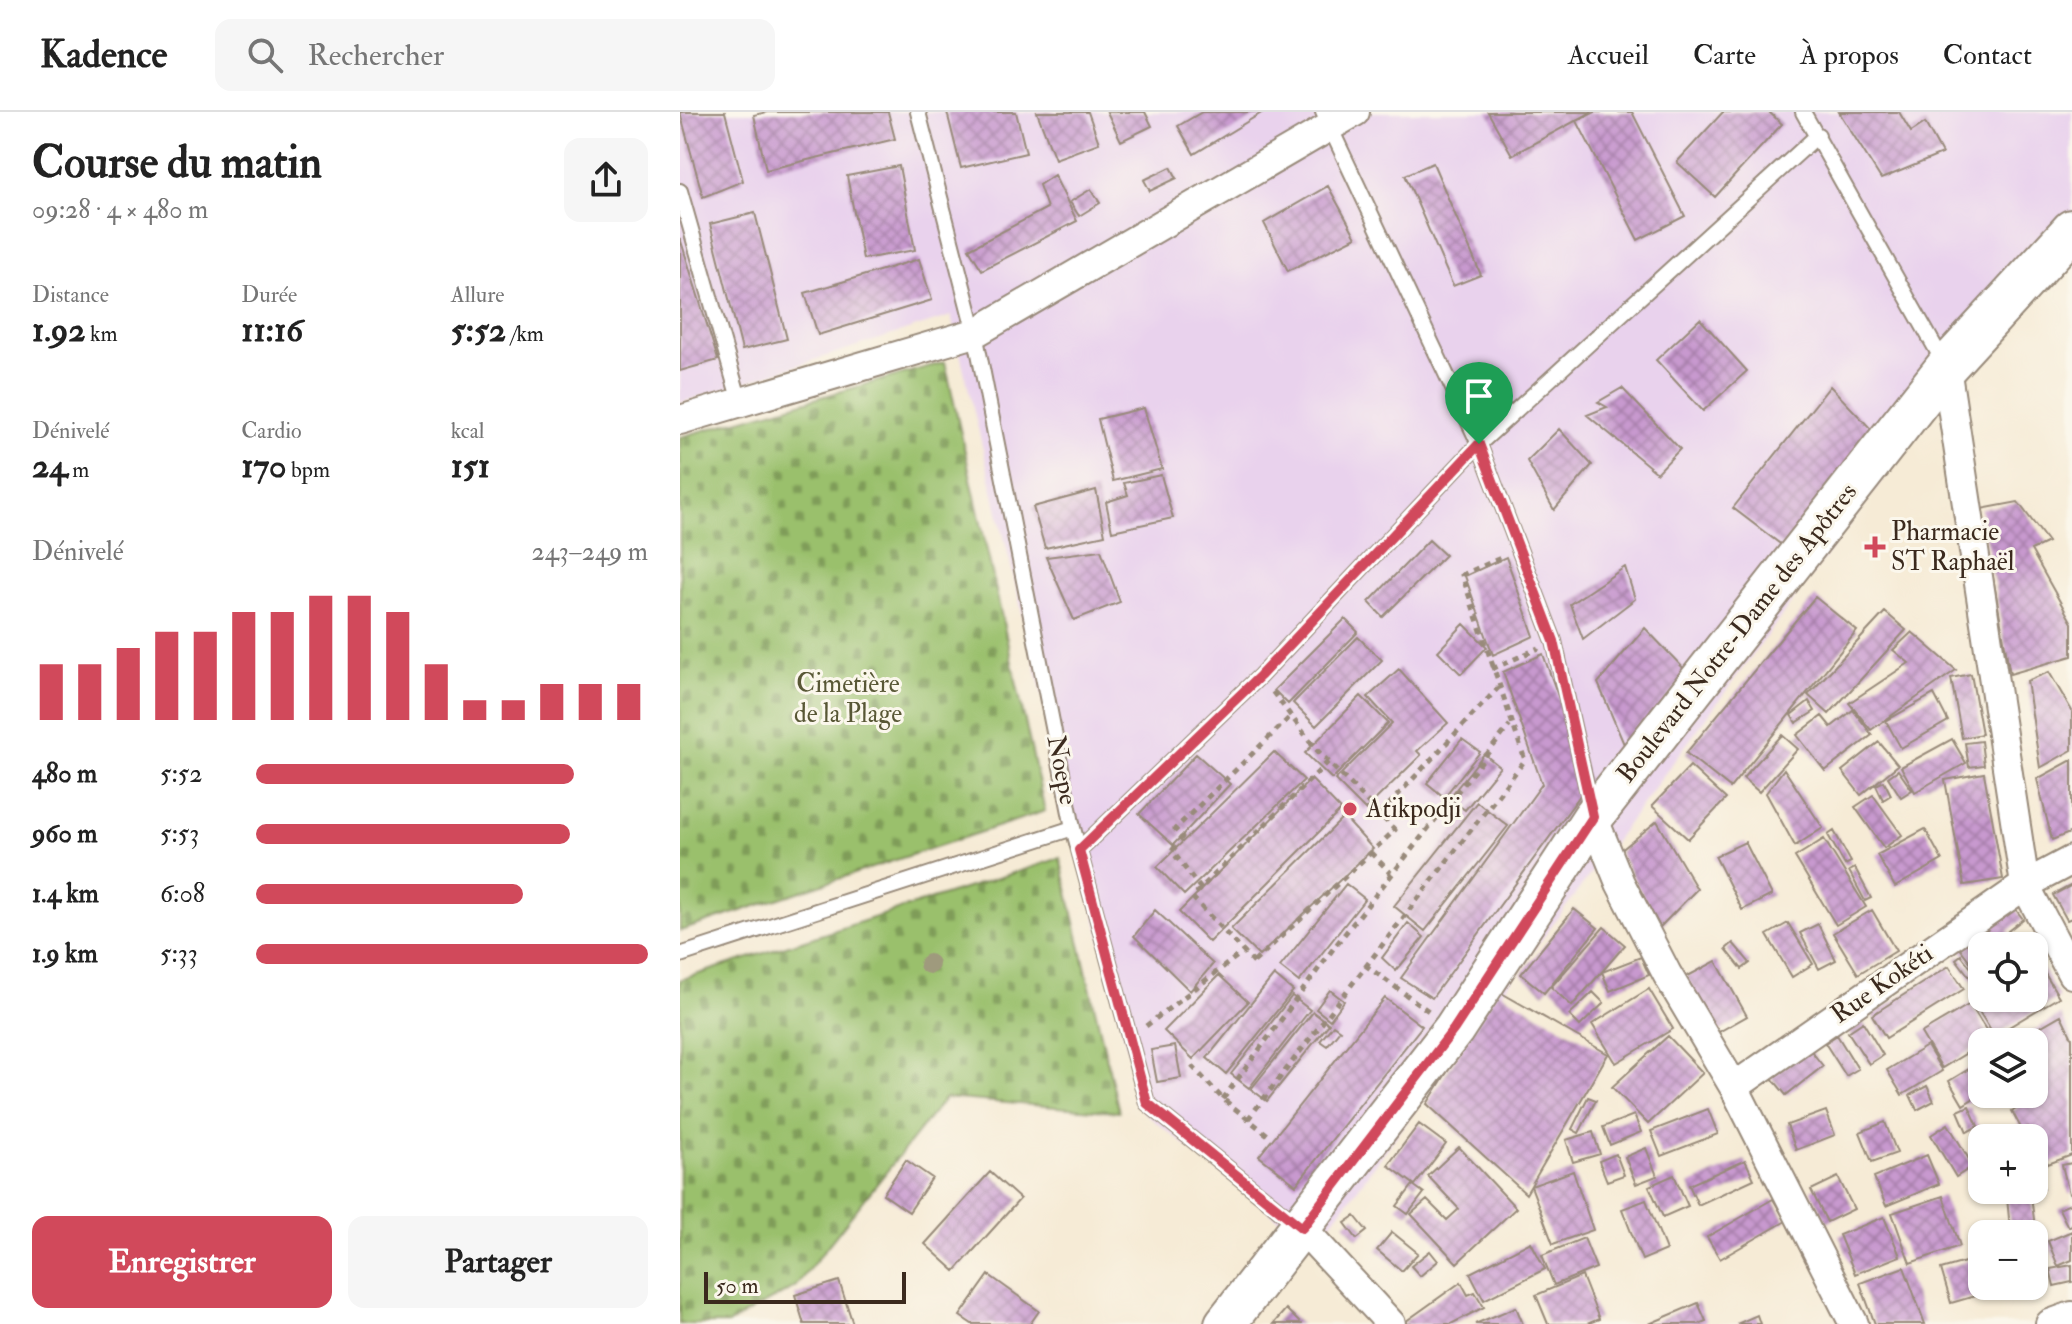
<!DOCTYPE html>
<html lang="fr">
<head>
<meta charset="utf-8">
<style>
	:root { --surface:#fff; --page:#f6f6f6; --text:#222; --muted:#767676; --line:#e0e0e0; --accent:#d1495b }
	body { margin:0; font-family:"IM FELL Double Pica",serif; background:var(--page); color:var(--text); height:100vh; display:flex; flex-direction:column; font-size:30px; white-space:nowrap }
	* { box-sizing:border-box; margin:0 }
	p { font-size:26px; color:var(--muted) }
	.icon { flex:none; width:44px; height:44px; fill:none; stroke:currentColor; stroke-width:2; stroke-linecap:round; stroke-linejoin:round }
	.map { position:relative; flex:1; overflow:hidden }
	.side { display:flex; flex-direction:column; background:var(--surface); width:680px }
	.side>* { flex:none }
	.fabs { position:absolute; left:1288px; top:820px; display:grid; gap:16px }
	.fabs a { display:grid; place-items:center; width:80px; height:80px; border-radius:16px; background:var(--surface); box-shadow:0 2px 6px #0004; font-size:40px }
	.scale { position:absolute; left:24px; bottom:20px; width:202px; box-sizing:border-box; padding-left:8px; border:4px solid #3b2a1e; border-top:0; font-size:22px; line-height:28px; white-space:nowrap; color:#3b2a1e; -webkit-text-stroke:6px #fbf7ec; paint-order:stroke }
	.pin { position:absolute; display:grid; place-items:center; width:68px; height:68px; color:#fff; margin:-82px -34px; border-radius:50% 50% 50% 0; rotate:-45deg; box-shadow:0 0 8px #0007 }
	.pin .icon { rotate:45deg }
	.round { display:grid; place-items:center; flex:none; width:84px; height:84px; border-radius:16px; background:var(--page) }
	.head { display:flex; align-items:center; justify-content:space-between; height:136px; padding:0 32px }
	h1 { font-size:44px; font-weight:800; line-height:60px }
	.figures { display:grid; grid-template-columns:repeat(3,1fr); gap:12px; height:136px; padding:8px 32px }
	.figures div { display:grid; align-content:center }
	.figures b { font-size:34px; font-weight:800 }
	.figures small { font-size:22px; font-weight:400 }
	.figures p { font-size:22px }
	.chart { height:224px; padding:16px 32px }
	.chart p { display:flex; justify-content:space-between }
	.chart svg { width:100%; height:144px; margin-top:8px; stroke:var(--accent); stroke-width:6 }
	.primary-button { display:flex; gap:16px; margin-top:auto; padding:16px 32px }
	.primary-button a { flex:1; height:92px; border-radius:16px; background:var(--accent); color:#fff; font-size:32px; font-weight:800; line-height:92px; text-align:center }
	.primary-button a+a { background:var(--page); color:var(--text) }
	ul { padding:0 32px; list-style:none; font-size:26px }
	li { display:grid; grid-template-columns:128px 96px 1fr; align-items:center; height:60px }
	li i { height:20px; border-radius:10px; background:var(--accent) }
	header { display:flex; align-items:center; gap:48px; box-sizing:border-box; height:112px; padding:0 40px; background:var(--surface); border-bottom:2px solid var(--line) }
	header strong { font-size:38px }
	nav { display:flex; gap:44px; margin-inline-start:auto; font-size:28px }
	.search { width:560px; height:72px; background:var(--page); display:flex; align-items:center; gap:20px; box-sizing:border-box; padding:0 28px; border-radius:16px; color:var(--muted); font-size:30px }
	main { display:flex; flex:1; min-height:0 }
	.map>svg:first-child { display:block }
	.built { fill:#e9d2ed }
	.cemetery { fill:url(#cemetery-stones); stroke:#6a7545; stroke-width:2 }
	.building { fill:url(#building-cross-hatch) }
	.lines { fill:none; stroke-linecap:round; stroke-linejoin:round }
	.lane-casing { stroke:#988a7a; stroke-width:18 }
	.street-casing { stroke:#988a7a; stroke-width:32 }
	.secondary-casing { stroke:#988a7a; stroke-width:44 }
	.path { stroke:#988a7a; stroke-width:5; stroke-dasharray:6 6; stroke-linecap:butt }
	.lane { stroke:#fff; stroke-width:14 }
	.street { stroke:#fff; stroke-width:28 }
	.secondary { stroke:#fff; stroke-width:40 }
	.tree { fill:#9f9a7d }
	.route-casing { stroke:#fff; stroke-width:16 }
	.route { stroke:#d1495b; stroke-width:10 }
	.poi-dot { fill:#d1495b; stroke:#fbf7ec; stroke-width:3 }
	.labels { text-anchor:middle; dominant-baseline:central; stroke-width:6; stroke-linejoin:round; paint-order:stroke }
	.poi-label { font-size:26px; fill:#3b2a1e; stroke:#fbf7ec; text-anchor:start }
	.street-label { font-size:26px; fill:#3b2a1e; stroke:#fbf7ec }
	.park-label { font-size:26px; fill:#585735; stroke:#fbf7ec }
</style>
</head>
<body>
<header>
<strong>Kadence</strong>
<div class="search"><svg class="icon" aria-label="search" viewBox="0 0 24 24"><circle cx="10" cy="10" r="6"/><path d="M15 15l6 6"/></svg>Rechercher</div>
<nav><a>Accueil</a><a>Carte</a><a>À propos</a><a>Contact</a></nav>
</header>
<main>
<section class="side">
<div class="head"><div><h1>Course du matin</h1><p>09:28 · 4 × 480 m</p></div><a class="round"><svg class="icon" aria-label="share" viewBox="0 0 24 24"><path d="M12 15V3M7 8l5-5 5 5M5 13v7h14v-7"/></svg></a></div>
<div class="figures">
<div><p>Distance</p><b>1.92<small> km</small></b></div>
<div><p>Durée</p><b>11:16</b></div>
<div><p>Allure</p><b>5:52<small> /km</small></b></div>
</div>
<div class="figures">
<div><p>Dénivelé</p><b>24<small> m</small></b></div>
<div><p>Cardio</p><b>170<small> bpm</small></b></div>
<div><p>kcal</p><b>151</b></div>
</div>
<div class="chart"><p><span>Dénivelé</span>243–249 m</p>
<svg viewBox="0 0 160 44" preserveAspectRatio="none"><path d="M5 44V27M15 44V27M25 44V22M35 44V17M45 44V17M55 44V11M65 44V11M75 44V6M85 44V6M95 44V11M105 44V27M115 44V38M125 44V38M135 44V33M145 44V33M155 44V33"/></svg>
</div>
<ul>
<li><b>480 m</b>5:52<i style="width:81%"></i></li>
<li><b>960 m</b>5:53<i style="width:80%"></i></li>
<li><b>1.4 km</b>6:08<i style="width:68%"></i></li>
<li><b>1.9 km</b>5:33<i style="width:100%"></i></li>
</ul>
<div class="primary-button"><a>Enregistrer</a><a>Partager</a></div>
</section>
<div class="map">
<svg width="1392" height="1212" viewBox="0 0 1392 1212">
	<defs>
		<pattern id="cemetery-stones" width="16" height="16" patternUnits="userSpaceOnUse" patternTransform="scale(2)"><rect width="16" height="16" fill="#9ac06c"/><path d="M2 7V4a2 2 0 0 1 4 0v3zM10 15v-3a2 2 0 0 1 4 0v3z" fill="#7f9c58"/></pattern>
		<pattern id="building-cross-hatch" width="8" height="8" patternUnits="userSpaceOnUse" patternTransform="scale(2)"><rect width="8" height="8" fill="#c899cf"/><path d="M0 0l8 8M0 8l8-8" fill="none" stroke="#a47da7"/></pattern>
	</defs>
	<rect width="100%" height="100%" fill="#fbf7ec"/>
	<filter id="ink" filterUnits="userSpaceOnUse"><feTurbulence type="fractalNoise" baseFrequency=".0125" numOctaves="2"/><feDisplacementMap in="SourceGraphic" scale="16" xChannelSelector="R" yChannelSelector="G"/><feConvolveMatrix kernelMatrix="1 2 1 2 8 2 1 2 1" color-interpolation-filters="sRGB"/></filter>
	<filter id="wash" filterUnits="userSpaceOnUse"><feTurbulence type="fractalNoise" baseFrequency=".006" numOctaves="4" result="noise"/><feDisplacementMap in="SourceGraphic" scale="32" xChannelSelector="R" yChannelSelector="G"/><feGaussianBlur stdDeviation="1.8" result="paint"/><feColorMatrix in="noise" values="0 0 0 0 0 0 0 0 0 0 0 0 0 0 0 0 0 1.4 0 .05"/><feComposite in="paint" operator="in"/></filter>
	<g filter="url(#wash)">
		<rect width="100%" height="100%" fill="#f6ebd6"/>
		<path class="built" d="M0,0H1392V112L634,1135L462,999L271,204L0,291Z"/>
		<path class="cemetery" d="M265,250L365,699L0,819V325Z
			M380,746L439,1000L265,986L115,1175L48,1212H0V868Z"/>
		<g id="blocks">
			<path class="building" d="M0,0H45L63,69L23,85Z
				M87,0H208L215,27L86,58L74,3Z
				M267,0H336L346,41L281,56Z
				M357,0H408L419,31L375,47Z
				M427,0H465L472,14L441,29Z
				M522,0H583L514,42L498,14Z
				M808,0H912L832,43Z
				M915,0H952L1005,104L958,128L897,9Z
				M1043,0H1089L1102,12L1035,85L997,50Z
				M1159,0H1219L1231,20L1245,11L1262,42L1201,67Z
				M753,51L801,163L773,174L725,63Z
				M219,54L235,138L183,147L167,64Z
				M491,55L497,66L470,79L464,68Z
				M374,63L397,109L302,158L289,137L367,96L359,73Z
				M648,74L676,125L608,159L584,111Z
				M411,77L420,91L399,104L390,90Z
				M75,101L107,227L62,238L30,112Z
				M0,126L38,248L0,259Z
				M239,147L252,188L138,223L125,181Z
				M1020,207L1067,259L1023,299L976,248Z
				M1150,274L1193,319L1103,434L1053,396Z
				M942,276L1000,337L977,361L907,303L927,295L918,290Z
				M464,296L482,357L433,369L418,307Z
				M879,317L912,353L874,398L847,349Z
				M481,363L493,406L432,419L426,390L448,383L444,371Z
				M416,378L425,423L365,436L353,395Z
				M1338,390L1368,430L1351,438L1392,511V544L1330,562L1301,397Z
				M749,428L765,443L703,505L689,490Z
				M421,438L440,490L394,508L366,445Z
				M826,445L854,524L813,543L785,464Z
				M945,455L955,487L903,527L890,492Z
				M1135,485L1177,519L1050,676L1006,641Z
				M1205,500L1226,518L1149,602L1128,583Z
				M665,507L678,520L608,592L594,578Z
				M784,512L807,535L781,562L758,539Z
				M965,516L1008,561L946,637L918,571Z
				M1232,520L1276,558L1191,618L1169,591L1229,551L1213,538Z
				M678,525L702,548L636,614L613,591Z
				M863,542L909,671L752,886L721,866L862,672L823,560Z
				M719,557L768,611L737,639L741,643L685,698L655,668L712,611L688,585Z
				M1369,560L1392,599V638L1360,656L1347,569Z
				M1291,562L1302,622L1282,626L1271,566Z
				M1254,582L1268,609L1221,636L1206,609Z
				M681,584L708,611L652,667L625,641Z
				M1129,589L1135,599L1116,611L1111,603Z
				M1173,598L1192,623L1145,659L1117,623L1142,604L1151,615Z
				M1102,623L1118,637L1079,680L1063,666Z
				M782,627L800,640L764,685L747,671Z
				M1272,627L1286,651L1235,680L1221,655Z
				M1301,629L1304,653L1289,655L1285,631Z
				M1199,630L1218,653L1181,683L1162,659Z
				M594,640L624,668L504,783L477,755Z
				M516,642L550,672L493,733L459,702Z
				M804,642L820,655L785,698L769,686Z
				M1392,648V720L1372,728L1357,667Z
				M1010,654L1046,687L1008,727L972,694Z
				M1104,657L1143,716L1115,734L1086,681Z
				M1218,658L1232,678L1221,685L1208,665Z
				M1304,661L1323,767L1284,773L1265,668Z
				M631,667L661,698L529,830L499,800Z
				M1204,669L1211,683L1203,688L1196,673Z
				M1193,683L1222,723L1204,736L1175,695Z
				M797,690L828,714L745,819L714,794Z
				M664,705L693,737L579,844L551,817Z
				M977,709L1017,777L980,815L939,740Z
				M1245,717L1262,748L1215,775L1197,743Z
				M1154,719L1171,750L1165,753L1148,723Z
				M1144,727L1186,795L1156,813L1115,745Z
				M1065,730L1092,783L1062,798L1035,744Z
				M1175,756L1191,786L1185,789L1169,759Z
				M666,772L685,787L619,870L600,855Z
				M1392,773V806L1387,808L1373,783Z
				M1333,794L1343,807L1328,819L1339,834H1319L1304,815Z
				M894,797L918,816L864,881L841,862Z
				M475,798L533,852L510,879L454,824Z
				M1192,798L1216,839L1178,862L1153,821Z
				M728,811L744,825L716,859L702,846Z
				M1108,811L1133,852L1112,865L1087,823Z
				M1138,812L1156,848L1139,857L1120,821Z
				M924,815L945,833L892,894L871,875Z
				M1300,819L1312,834H1302V865L1279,835Z
				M1053,831L1070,851L1062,857L1046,837Z
				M1281,843L1302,870L1298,876L1276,847Z
				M961,845L969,863L930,879L922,860Z
				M1356,847L1379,885L1314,924L1291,886L1302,880V886H1354Z
				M1036,849L1067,904L1037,921L1006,865Z
				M1269,854L1284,877L1206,926L1192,903Z
				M539,863L568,890L513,947L484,919Z
				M594,863L613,879L546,962L527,946Z
				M969,877L993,917L936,951L912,912Z
				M650,878L664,889L650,908L636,897Z
				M818,879L928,942L846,1082L747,992Z
				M913,880L924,891L900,914L889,903Z
				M612,884L630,898L569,976L551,962Z
				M705,886L742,914L616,1073L579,1044Z
				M1290,892L1311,926L1262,956L1241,921Z
				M633,900L649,912L587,989L571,977Z
				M1381,903L1392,926V1043L1368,1052L1348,1015L1342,1018L1332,999L1338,996L1330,982H1354V930H1334Z
				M1183,910L1203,943L1189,952L1168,920Z
				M653,913L660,918L647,934L640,929Z
				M1157,923L1178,957L1166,964L1145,931Z
				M988,924L1023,961L968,1012L932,975Z
				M495,934L501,966L477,970L471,938Z
				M1247,934L1262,959L1222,983L1207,958Z
				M1128,935L1143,954L1106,983L1091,965Z
				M1302,949V981L1283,993L1269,969Z
				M1247,974L1254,989L1237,998L1230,983Z
				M908,985L916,988L899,1021L892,1017Z
				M1289,994L1298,1014L1287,1020L1278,999Z
				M1028,997L1038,1022L981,1044L971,1019Z
				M1146,999L1155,1023L1116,1038L1107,1013Z
				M954,1003L961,1020L930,1033L923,1015Z
				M1205,1010L1217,1041L1192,1050L1180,1020Z
				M739,1012L766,1032L735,1073L708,1053Z
				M1268,1012L1293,1054L1276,1065L1251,1023Z
				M913,1020L920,1042L893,1050L886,1028Z
				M779,1035L836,1096L777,1151L731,1102L747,1088L767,1108L779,1097L748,1064Z
				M966,1036L977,1064L956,1072L945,1045Z
				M936,1042L944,1063L927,1069L919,1049Z
				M1247,1043L1259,1072L1206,1094L1194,1065Z
				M226,1048L252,1066L229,1100L203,1082Z
				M1065,1048L1074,1067L1018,1093L1009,1073Z
				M1357,1048L1364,1077L1354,1079V1049Z
				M1392,1051V1081L1389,1082L1382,1053Z
				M893,1059L913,1118L873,1132L851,1074Z
				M310,1060L340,1087L275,1159L245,1132Z
				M994,1063L1008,1094L983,1105L969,1074Z
				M1158,1065L1174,1097L1147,1110L1131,1078Z
				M733,1073L744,1081L728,1102L717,1094Z
				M1316,1078H1354V1079L1319,1088Z
				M1263,1084L1280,1134L1230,1151L1212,1101Z
				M1351,1084L1355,1115L1330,1117L1327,1086Z
				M1093,1087L1106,1109L1040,1147L1027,1125Z
				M966,1088L986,1138L962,1148L942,1097Z
				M1392,1091V1113L1388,1115L1379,1097Z
				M675,1104L687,1119L677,1127L665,1111Z
				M1204,1105L1220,1144L1175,1162L1159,1123Z
				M1392,1119V1148L1378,1154L1368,1129Z
				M712,1120L738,1141L722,1159L697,1138Z
				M904,1126L916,1156L874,1173L862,1143Z
				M851,1130L865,1157L804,1188L790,1161Z
				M750,1139L758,1149L740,1164L731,1154Z
				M1302,1145V1174L1319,1177L1271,1191L1261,1157Z
				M1392,1153V1170L1374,1174L1370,1157Z
				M1224,1155L1245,1212H1195L1180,1171Z
				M309,1163L359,1199L350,1212H292L280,1204Z
				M902,1164L919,1207L907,1212H868L856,1183Z
				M159,1169L173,1212H124L115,1183Z
				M781,1170L788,1183L795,1180L804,1195L771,1212H722Z
				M1018,1191L1026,1209L1019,1212H969Z
				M836,1195L843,1212H795Z
				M606,1197L621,1212H593Z
				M1077,1203L1080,1212H1057Z"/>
		</g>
	</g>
	<g filter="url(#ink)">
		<use href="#blocks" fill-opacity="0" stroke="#988a7a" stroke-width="2"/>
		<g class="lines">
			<g class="lane-casing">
				<path id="lane" d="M238,0L295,221L393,716L467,991L618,1113
					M643,0L799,332L874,529L911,695
					M1123,0L1264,251
					M0,79L60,290
					M399,738L580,564L799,332L1138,23
					M0,843L393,716"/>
			</g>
			<g class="street-casing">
				<path id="street" d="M1266,255L1345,773L1392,862
					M0,308L295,221L675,0
					M913,705L940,771L987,862L1054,975L1174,1212
					M1054,975L1345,773L1392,748
					M622,1116L711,1212
					M1370,1212L1392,1204"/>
			</g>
			<g class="secondary-casing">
				<path id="secondary" d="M545,1212L774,917L913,705L1266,255L1392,118"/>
			</g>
			<path class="path" d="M812,557L859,536
				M700,702L818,576
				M691,741L711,761
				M521,777L492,739L502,725L495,717L611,604
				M574,850L715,718L636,637L592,579
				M574,851L512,785L648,650
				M685,853L750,900
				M466,914L564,839
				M512,954L543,987L588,1023
				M543,987L656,833L830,613
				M568,1007L845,648L782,463L823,445"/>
			<use href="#lane" class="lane"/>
			<use href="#street" class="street"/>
			<use href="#secondary" class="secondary"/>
		</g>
		<circle class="tree" cx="249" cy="852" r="10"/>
	</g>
	<g class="lines" filter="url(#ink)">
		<g class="route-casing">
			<path id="route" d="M799,332L874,529L913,705L774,917L622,1116L467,991L399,738L580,564Z"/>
		</g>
		<use href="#route" class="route"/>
	</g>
	<g class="poi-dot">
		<path d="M1191 423h8v8h8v8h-8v8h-8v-8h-8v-8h8z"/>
		<circle cx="670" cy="697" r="8"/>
	</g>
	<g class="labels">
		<g class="poi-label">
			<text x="1211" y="420">Pharmacie<tspan x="1211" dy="30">ST Raphaël</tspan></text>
			<text x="686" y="697">Atikpodji</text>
		</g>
		<g class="street-label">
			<text transform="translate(1057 521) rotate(-52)">Boulevard Notre-Dame des Apôtres</text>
			<text transform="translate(382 658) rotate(79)">Noepe</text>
			<text transform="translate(1202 872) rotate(-35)">Rue Kokéti</text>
		</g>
		<g class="park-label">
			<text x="168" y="572">Cimetière<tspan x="168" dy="30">de la Plage</tspan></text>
		</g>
	</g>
</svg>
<div class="fabs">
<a><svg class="icon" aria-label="locate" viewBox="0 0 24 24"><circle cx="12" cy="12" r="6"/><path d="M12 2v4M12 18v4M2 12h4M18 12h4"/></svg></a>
<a><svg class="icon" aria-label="layers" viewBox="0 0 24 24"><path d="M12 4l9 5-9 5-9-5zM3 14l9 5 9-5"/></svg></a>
<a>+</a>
<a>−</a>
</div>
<div class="scale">50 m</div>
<div class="pin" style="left:799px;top:332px;background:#1e9e55"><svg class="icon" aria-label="arrive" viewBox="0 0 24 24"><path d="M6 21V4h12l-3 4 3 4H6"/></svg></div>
</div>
</main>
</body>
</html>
